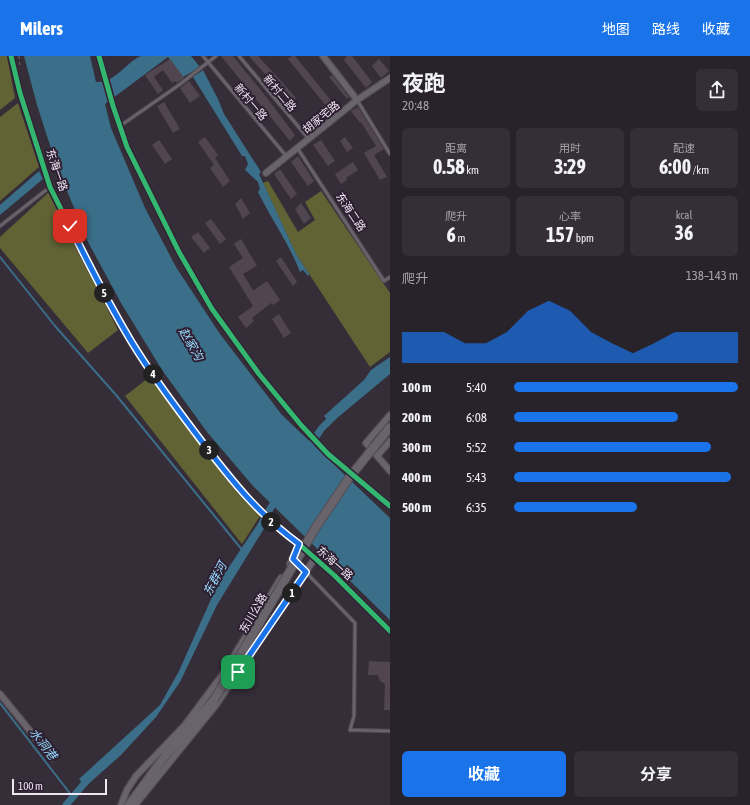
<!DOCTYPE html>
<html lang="zh">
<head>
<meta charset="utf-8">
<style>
	:root { --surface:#28222a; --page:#342f36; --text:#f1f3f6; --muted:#a5a4a8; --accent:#1a73e8 }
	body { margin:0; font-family:"Asap Condensed","Noto Sans SC",sans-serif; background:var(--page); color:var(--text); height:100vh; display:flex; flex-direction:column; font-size:15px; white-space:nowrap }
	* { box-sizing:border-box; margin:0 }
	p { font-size:13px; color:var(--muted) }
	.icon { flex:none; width:22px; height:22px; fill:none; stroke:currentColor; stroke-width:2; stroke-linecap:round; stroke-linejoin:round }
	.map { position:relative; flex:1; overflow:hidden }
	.drawer { display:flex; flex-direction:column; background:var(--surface); width:360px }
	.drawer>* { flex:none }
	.scale { position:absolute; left:12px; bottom:10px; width:95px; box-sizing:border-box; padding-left:4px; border:2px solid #efe6f2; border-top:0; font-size:11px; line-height:14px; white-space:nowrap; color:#efe6f2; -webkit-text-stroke:3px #2e2032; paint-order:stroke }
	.pin { position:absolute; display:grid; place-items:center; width:34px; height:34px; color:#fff; margin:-17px; border-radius:8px; box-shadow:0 2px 6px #0006 }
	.km { position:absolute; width:20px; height:20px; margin:-10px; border-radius:50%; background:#222; color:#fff; font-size:11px; line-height:20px; text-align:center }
	.round { display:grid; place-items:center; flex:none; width:42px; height:42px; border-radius:6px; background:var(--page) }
	.head { display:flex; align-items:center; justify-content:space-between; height:68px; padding:0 12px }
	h1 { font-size:22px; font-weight:700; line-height:30px }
	.metrics { display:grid; grid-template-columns:repeat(3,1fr); gap:6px; height:68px; padding:4px 12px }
	.metrics div { display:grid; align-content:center; border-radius:6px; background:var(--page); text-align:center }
	.metrics b { font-size:20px; font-weight:700 }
	.metrics small { font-size:11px; font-weight:400 }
	.metrics p { font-size:11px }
	.chart { height:112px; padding:8px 12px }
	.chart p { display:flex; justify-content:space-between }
	.chart svg { width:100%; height:72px; margin-top:4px; fill:var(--accent); opacity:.7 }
	.button { display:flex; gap:8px; margin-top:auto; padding:8px 12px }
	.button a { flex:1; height:46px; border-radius:6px; background:var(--accent); color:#fff; font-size:16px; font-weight:700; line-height:46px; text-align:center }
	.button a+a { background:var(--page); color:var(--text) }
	ul { padding:0 12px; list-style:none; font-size:13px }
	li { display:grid; grid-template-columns:64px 48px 1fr; align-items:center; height:30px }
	li i { height:10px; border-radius:5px; background:var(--accent) }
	header { display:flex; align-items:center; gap:24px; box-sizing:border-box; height:56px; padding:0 20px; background:var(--accent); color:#fff }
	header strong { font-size:19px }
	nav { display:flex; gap:22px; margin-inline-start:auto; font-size:14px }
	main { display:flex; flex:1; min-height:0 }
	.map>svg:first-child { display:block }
	.forest { fill:#616335 }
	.water { fill:#3a6e89 }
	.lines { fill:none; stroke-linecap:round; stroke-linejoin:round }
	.stream { stroke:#3a6e89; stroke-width:2 }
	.canal { stroke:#3a6e89; stroke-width:7 }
	.building { fill:#514650 }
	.lane-casing { stroke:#534c55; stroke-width:4.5 }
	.street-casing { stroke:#534c55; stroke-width:8 }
	.secondary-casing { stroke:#534c55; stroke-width:10 }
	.path { stroke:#706a72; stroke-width:1; stroke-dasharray:3 3; stroke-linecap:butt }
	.lane { stroke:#69636b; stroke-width:2.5 }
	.street { stroke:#69636b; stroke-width:5.5 }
	.secondary { stroke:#69636b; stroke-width:8 }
	.secondary-bridge-casing { stroke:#534c55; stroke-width:10; stroke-linecap:butt }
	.secondary-bridge { stroke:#69636b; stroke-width:8 }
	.cycleway-casing { stroke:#2e2032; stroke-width:8 }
	.cycleway { stroke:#33b770; stroke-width:5 }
	.route-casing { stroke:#fff; stroke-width:8 }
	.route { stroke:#1a73e8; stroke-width:5 }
	.labels { text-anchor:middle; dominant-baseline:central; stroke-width:4; stroke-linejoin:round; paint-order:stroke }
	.street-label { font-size:11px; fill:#efe6f2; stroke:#2e2032 }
	.water-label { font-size:12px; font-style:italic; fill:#97daff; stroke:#2e2032 }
</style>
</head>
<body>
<header>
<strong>Milers</strong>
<nav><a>地图</a><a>路线</a><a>收藏</a></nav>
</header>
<main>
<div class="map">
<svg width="390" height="749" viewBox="0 0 390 749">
	<rect width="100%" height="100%" fill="#352d38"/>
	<path class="forest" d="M0,0H7L15,42L0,54Z
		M18,47L39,111L0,145V61Z
		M268,125L298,176L315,164L305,146L321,135L390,237V296L370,311L296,198L263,127Z
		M49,136L118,274L88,297L0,192V181Z
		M151,320L260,460L242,488L125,340Z"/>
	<path class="water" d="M24,0H90L96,26C116,27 126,6 141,0C148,0 182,0 191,0L200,11L183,21L168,1L105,48L111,72L145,152L176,211L220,278L282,359L390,462V564L253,430L207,376L162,314L121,247L88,186L56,108L37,49Z
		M203,14L218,43L224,58L261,116L259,118L296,198L309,218L308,220L303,214L300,216C289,187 271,163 258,136L260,133L258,126L245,114L248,108L245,100H242L193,21Z
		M39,115L43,123L0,159V149Z
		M390,301V318L330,368L324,360L364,324L371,314Z
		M263,460L268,466L217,549L180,626L156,661L121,699L85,731L79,723L160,649L179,615L212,541L223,520Z"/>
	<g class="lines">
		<path class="stream" d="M0,201L55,270L116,339L243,495
			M0,647L72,740"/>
		<path class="canal" d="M307,395L321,373L334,360
			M263,465L277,441
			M66,749L89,722"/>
	</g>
	<path class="building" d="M221,0H233L264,38L295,79L290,85Z
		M249,0H258L280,24L296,42L291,48Z
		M292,0H295L337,52L331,56L288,3Z
		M347,0H352L372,26L366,32L344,4Z
		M170,3L184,22L177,27L175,25L172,27L163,14L154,21L163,34L158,38L145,19Z
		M379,3L389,15L381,22L372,10Z
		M332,19L349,41L347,43L329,21Z
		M189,25L200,40L190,47L180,32Z
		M164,46L180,73L173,77L157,50Z
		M358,51L384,93L374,99L387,121L380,124L364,97L376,90L361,66L360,67L351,55Z
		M205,81L218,99L215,102L230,125L223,131L210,112L214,109L198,86Z
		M345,81L353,92L347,96L340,85Z
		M159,84L172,103L165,108L152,89Z
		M321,84L335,105L328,110L313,89Z
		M298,100L314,125L308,130L291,106Z
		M353,106L358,114L346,122L347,124L341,128L335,118Z
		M280,113L297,138L291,143L274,118Z
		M241,142L250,157L243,163L235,148Z
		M301,147L311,162L304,168L295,153Z
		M211,163L226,183L220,188L205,167Z
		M198,176L210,192L204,197L191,181Z
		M241,183L257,210L243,218L253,234H254L267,225L280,244L273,249L271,247L252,262L254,265L246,272L238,261L253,250L229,211L243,202L234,188Z
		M281,201L297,226L293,230L276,205Z
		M279,258L291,277L284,282L272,263Z
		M369,605L390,606V654H384L385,628L380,625L378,619H368Z"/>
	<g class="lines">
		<g class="lane-casing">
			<path id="lane" d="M203,0L287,101
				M239,0L308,82
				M357,44L390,98
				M120,70L179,29L216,0
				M298,93L384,225L390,221
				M0,170L50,131
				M296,506L355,567L354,660L350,674L390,675"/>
		</g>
		<g class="street-casing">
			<path id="street" d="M11,0L20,37L50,131L89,209L131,285L174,348L242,436L282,476L299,488L335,520L390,575
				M99,0L113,50L127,91L179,196L212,253L259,318L301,369L328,398L390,450
				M323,0L357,44
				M266,117L357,44L390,22
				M390,359L366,387L390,415
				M377,400L390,385
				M290,508L299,488
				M0,638L52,702
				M121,749L127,734L136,720L185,669L223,618L281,522
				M135,749L216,649L315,502"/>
		</g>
		<g class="secondary-casing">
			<path id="secondary" d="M129,749L165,700L214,644"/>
		</g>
		<path class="path" d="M19,0L20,11"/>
		<use href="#lane" class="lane"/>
		<use href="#street" class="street"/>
		<use href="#secondary" class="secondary"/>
		<g class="secondary-bridge-casing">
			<path id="secondary-bridge" d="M214,644L316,471L349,422L390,371"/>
		</g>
		<use href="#secondary-bridge" class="secondary-bridge"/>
		<g class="cycleway-casing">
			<path id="cycleway" d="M11,0L20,37L50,131L89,209L131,285L174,348L242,436L282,476L299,488L335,520L390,575
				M99,0L113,50L127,91L179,196L212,253L259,318L301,369L328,398L390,450"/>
		</g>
		<use href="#cycleway" class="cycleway"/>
	</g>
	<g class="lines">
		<g class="route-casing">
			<path id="route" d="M70,170C89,209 109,248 131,285C153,321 178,354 203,387C233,426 258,458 299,488L293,503L306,516L238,616"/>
		</g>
		<use href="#route" class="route"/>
	</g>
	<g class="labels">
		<g class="street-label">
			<text transform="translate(280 37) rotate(50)">新村二路</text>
			<text transform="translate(251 46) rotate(50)">新村一路</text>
			<text transform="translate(321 61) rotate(-39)">胡家宅路</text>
			<text transform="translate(57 114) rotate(71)">东海一路</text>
			<text transform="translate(351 156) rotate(56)">东海二路</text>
			<text transform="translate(335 507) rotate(42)">东海一路</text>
			<text transform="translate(253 557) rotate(-60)">东川公路</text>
		</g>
		<g class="water-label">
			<text transform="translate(191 288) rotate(60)">赵家沟</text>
			<text transform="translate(215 523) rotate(-62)">东群河</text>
			<text transform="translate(43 688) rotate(52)">水洞港</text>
		</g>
	</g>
</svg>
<div class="scale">100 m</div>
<div class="pin" style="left:238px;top:616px;background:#1e9e55"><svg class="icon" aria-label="arrive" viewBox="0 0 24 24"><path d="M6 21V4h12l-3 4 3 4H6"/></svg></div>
<div class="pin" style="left:70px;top:170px;background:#d93025"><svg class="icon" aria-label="check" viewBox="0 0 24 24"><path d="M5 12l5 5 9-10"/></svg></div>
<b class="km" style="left:292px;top:537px">1</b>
<b class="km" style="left:271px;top:466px">2</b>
<b class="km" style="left:209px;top:394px">3</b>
<b class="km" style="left:153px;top:318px">4</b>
<b class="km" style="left:104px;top:237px">5</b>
</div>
<section class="drawer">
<div class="head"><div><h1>夜跑</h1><p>20:48</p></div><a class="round"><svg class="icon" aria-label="share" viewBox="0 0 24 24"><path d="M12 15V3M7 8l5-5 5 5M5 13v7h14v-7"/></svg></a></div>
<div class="metrics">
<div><p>距离</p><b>0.58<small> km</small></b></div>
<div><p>用时</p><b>3:29</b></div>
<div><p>配速</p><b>6:00<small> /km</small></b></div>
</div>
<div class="metrics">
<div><p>爬升</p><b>6<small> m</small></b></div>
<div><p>心率</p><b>157<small> bpm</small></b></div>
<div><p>kcal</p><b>36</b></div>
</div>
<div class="chart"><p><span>爬升</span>138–143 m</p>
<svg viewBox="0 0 160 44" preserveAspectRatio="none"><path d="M0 44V25L10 25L20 25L30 32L40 32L50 25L60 12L70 6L80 12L90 25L100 32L110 38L120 32L130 25L140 25L150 25L160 25V44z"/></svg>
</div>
<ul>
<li><b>100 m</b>5:40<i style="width:100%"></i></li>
<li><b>200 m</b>6:08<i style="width:73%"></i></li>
<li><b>300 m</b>5:52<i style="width:88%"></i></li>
<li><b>400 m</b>5:43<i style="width:97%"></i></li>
<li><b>500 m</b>6:35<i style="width:55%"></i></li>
</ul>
<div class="button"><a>收藏</a><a>分享</a></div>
</section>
</main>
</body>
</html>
